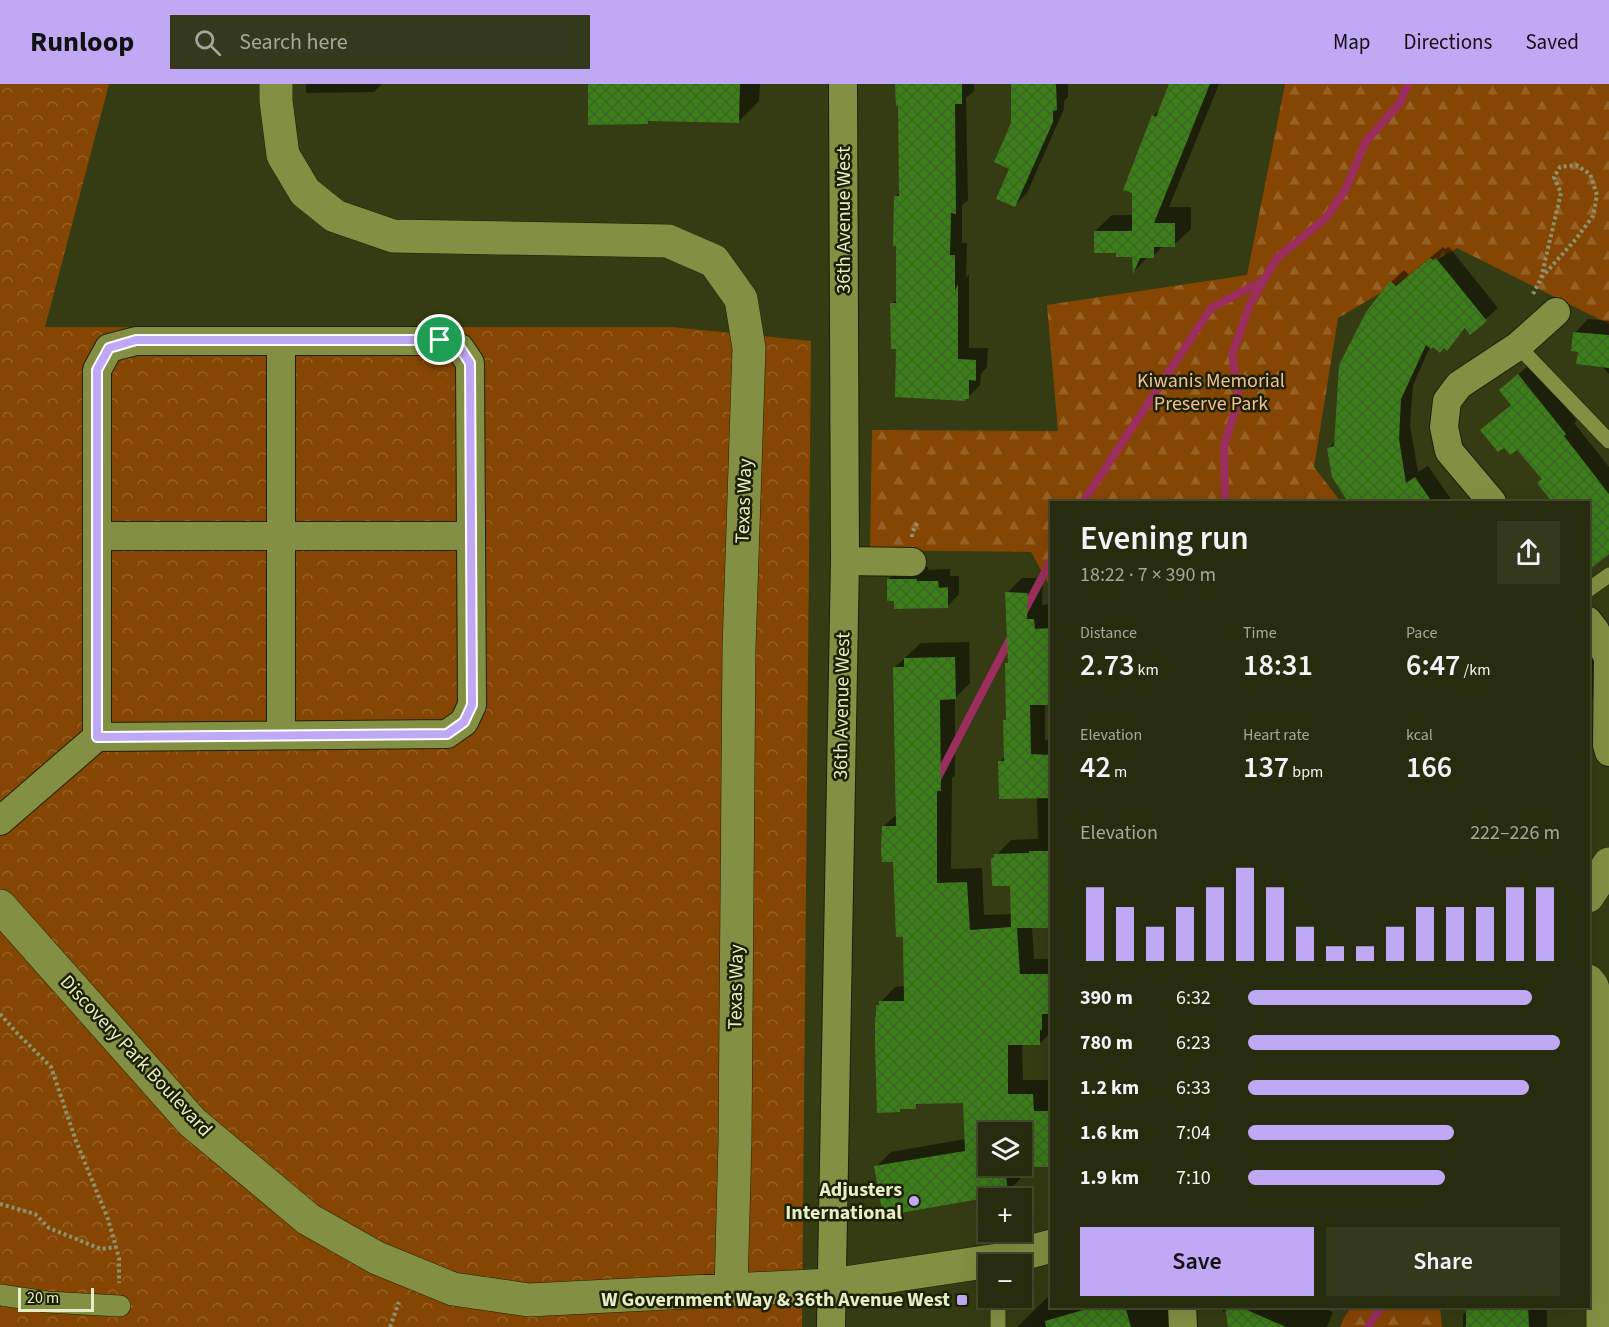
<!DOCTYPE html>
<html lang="en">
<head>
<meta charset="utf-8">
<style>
	:root { --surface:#282c0e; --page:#34381c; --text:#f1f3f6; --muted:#a5a79e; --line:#44482e; --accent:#bfa9f4 }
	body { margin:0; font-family:"Source Sans 3",sans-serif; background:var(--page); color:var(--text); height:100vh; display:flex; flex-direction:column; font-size:22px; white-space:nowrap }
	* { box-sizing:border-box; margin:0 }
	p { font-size:20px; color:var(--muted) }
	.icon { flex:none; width:33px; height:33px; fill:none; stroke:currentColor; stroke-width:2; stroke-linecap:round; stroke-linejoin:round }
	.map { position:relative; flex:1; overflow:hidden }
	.drawer { position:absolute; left:1050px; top:417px; width:540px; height:807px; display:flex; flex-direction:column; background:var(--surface); border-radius:0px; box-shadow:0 6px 24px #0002,0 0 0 2px var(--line) }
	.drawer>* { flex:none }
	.fabs { position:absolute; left:978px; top:1038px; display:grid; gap:12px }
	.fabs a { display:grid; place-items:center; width:54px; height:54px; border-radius:0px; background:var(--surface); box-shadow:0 6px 24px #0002,0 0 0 2px var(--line); font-size:30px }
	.scale { position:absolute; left:18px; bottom:15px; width:76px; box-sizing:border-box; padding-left:6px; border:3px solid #e6eec8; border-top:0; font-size:16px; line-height:21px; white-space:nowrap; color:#e6eec8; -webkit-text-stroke:4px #1d2102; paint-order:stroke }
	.pin { position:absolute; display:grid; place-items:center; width:51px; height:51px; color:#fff; margin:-26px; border:3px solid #fff; border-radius:50%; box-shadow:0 2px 6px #0007 }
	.round { display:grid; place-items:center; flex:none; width:63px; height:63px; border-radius:0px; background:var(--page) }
	.summary { display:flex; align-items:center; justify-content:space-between; height:102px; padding:0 30px }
	h1 { font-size:33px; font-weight:600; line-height:45px }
	.figures { display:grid; grid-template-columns:repeat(3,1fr); gap:9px; height:102px; padding:6px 30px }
	.figures div { display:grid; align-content:center }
	.figures b { font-size:30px; font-weight:600 }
	.figures small { font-size:16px; font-weight:400 }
	.figures p { font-size:16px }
	.chart { height:168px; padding:12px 30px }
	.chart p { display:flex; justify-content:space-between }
	.chart svg { width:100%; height:108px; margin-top:6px; stroke:var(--accent); stroke-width:6 }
	.action { display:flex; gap:12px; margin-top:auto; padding:12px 30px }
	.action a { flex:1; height:69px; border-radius:0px; background:var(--accent); color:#111; font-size:24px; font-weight:600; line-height:69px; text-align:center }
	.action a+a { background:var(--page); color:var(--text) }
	ul { padding:0 30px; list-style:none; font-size:20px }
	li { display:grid; grid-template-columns:96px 72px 1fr; align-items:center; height:45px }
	li i { height:15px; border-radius:8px; background:var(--accent) }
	header { display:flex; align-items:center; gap:36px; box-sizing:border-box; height:84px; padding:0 30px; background:var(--accent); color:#111 }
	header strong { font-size:28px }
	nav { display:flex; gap:33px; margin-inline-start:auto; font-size:21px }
	.search { width:420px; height:54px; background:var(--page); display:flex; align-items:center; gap:15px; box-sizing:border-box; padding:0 21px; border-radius:0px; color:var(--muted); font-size:22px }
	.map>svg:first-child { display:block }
	.forest { fill:url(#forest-firs) }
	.park { fill:url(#park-crowns) }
	.shadow { fill:#0007; fill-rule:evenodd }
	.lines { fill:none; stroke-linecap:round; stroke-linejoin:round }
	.stream { stroke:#9b2e5e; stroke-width:8 }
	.building { fill:url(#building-cross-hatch); fill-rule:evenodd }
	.service-casing { stroke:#1d2108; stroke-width:16 }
	.pedestrian-casing { stroke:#1d2108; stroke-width:22 }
	.minor-casing { stroke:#1d2108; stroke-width:30 }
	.tertiary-casing { stroke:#1d2108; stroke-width:34 }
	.secondary-casing { stroke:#1d2108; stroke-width:34 }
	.path { stroke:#8d946d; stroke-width:4; stroke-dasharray:3 3; stroke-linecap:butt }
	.service { stroke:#839043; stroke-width:15 }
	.pedestrian { stroke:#839043; stroke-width:21 }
	.minor { stroke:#839043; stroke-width:28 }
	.tertiary { stroke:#839043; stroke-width:33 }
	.secondary { stroke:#839043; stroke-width:33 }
	.route-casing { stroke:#fff; stroke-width:12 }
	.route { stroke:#bfa9f4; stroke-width:8 }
	.poi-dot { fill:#bfa9f4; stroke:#1d2102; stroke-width:2 }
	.labels { text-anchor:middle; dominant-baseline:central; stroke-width:5; stroke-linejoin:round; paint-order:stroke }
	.street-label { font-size:20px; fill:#e6eec8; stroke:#1d2102 }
	.park-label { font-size:20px; fill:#efbf9c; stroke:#1d2102 }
	.poi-label { font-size:20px; font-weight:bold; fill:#e6eec8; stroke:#1d2102; text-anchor:end }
</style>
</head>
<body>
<header>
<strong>Runloop</strong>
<div class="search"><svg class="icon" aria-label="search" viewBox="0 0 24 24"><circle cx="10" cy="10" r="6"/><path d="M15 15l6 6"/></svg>Search here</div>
<nav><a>Map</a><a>Directions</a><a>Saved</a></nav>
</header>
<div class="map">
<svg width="1609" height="1243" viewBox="0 0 1609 1243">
	<defs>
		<pattern id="forest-firs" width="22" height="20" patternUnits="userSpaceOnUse" patternTransform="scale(1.5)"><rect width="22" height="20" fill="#864603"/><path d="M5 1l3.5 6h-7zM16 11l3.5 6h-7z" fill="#976126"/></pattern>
		<pattern id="park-crowns" width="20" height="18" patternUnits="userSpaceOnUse" patternTransform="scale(1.5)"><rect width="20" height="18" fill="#864603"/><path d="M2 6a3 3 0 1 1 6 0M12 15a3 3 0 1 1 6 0" fill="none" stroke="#976126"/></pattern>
		<pattern id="building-cross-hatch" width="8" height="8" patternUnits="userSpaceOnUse" patternTransform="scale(1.5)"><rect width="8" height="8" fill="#3b7f17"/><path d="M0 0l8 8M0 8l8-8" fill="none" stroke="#40632a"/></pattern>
	</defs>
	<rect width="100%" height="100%" fill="#353b12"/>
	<path class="forest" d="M1285,0H1609V240L1457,164L1338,234L1314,383L1341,418H1052L1051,504L1031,468L870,466L872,346L1058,347L1047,221L1247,191Z
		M1351,1223H1440L1442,1243H1340L1344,1234Z"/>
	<path class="park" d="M0,0H109L45,243H671L811,257L802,1243H0Z"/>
	<path class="shadow" d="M306,0H382L374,8L306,9Z
		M589,0H760L759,17L738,38L650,36L647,39Z
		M897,0H974V7L966,14L968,116L962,121V159H967L966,194L969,190V264H988L987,283L981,290L980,301L968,313L898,263L892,220L898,214L895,113L901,107L899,21Z
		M1012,0H1068V13L1064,17V25L1027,109L1014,122L1011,84Z
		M1171,0H1219L1169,123H1191V145L1174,161H1164L1153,172H1149L1134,187V172L1118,168L1095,147L1112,131H1134L1153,32L1161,24Z
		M1443,163L1445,165L1449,163L1498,224L1470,249L1466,244L1447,265L1433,262L1430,263L1413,301L1410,342L1418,388L1428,382L1453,418H1350L1333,392L1329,364L1336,356L1391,198L1404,186L1409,191Z
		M1588,235L1609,237V290L1602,282L1579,266L1575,249Z
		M1530,280L1577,337L1574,339L1609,383V469L1588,418H1567L1561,410L1543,395L1517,364L1482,346L1512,320L1501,306Z
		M928,483V486L950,485V492H959V510L947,523L895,515L888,496L900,484Z
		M1022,494H1043L1042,521L1049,520V531L1052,530V619H1045V656H1052V843H1032L1034,875H1052V948L1040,959H1022L1023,996H1048V1012H1052V1082H1021L1022,1093L1007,1108L876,1083L891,1068L966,1055L964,1017L920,1018L915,1023L902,1024L899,1027L877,922L895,903L905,902L904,851L894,776L883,743L897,730L894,584L921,559L969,558L970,599L955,614V691L952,694L951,785L982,784L984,831L1012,830L1011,800L993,775L1011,756L1038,755L1037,713L1000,678L1005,672V637L1007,634L1006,580L1009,577L1007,509ZM988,1048H1022V1082H988Z
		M1588,567L1599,568L1600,607L1588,618Z
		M1049,1212H1052V1222H1170L1176,1243H1017Z
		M1222,1222H1320L1333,1228L1327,1243H1249L1227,1227L1223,1228Z
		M1467,1222H1547V1243H1463V1231L1467,1226Z"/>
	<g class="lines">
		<path class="stream" d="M1083,418L1211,224L1264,196
			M1225,418L1224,362L1239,313L1232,271L1250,220L1277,174L1326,134L1345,106L1366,57L1400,19L1408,0
			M1023,529L1052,475
			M936,697L1011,553
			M1368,1243L1382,1222"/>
	</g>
	<path class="building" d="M588,0H740L739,39L648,37V40L588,41Z
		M895,0H962V20H955L956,130L951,129L950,171H955V207L958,200V275L976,276V297L969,296V315H965V317L895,313L896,265H891L890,219H896V162H893L894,112H899L898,22H896Z
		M1011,0H1056L1057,26L1053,27V38L1015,123L996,115L1009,85L994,78L1011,39Z
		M1169,0H1210L1154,139H1175V163H1154V174H1140L1133,190L1132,173H1116V169H1094V147H1132V109L1123,106L1152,31L1156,33Z
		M1430,174L1433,176L1436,174L1487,237L1470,251L1465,244L1447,267L1444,264L1440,269L1433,263L1431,265L1426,261L1401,315L1399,355L1406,399L1415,393L1432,418H1348L1332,393L1327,364L1334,362L1339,281L1366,228L1390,197L1396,202Z
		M1573,248L1609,251V284L1576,280L1578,268L1571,267Z
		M1518,290L1566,350L1564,352L1609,410V470L1588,487V418H1552L1537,399L1542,395L1517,366L1510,371L1504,364L1498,368L1480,346L1511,321L1499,306Z
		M887,495H917V497H938L939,504L948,503V524L894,525V517H887Z
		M1005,508L1028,509L1027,535H1034L1035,545L1052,544V621H1030L1031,670L1052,671V714L999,715L998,677H1004L1003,636H1006L1005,579H1008Z
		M955,573L956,615L940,616L941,707H937V799L967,798L970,846L1011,843L1010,802H992L991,774H994V770L1029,769V767H1052V844H1017L1020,890H1052V930H1042V946H1040V961H1008V1010H1033L1034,1027H1052V1083H1005L1008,1110L883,1132L874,1082L965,1067L963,1019L916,1020V1025H900V1028L877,1029L875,958V933H876V921H879V917H904L903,853H896L893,778H882L881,765L882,742H896L893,583H904V574ZM988,1048H1022V1082H988Z
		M1097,1222H1125L1131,1243H1046L1045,1237Z
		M1225,1222H1238L1286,1243H1228Z
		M1466,1222H1528L1529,1243H1466Z"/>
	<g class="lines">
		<g class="service-casing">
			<path id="service" d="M1518,262L1609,357
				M1588,506L1609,491
				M998,1214V1243"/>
		</g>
		<g class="pedestrian-casing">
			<path id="pedestrian" d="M0,1211L47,1218L120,1222"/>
		</g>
		<g class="minor-casing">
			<path id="minor" d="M281,257V651
				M1492,418L1449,367L1444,343L1447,317L1459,301L1518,262L1556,228
				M97,452H471
				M845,477L912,478
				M1588,537L1595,546L1608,574L1607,661L1609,668
				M0,737L97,653L447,650L464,638L472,621L470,279L460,264L440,257H136L109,264L97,286V653
				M1182,1222L1183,1243
				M831,1243L845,477L843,0"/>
		</g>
		<g class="tertiary-casing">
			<path id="tertiary" d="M276,0V17L283,71L305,108L335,132L393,152L668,157L714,177L741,215L749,264L739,564L735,1057L731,1206
				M0,822L192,1038L308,1135L377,1174L453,1205L529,1216L831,1201
				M1588,897L1592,902L1600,926L1603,1243"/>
		</g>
		<g class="secondary-casing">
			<path id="secondary" d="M1588,812L1609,780
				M831,1201L998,1176L1052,1162"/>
		</g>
		<path class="path" d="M1533,210L1541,194L1561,109L1554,93L1560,83L1576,81L1590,90L1597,111L1593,132L1576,155L1541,194
			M912,453V450L918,437
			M0,930L17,949L51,983L76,1057L108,1135L119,1174V1199
			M0,1120L35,1130L49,1144L101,1165L116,1163
			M390,1243L399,1218"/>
		<use href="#service" class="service"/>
		<use href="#pedestrian" class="pedestrian"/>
		<use href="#minor" class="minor"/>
		<use href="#tertiary" class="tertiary"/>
		<use href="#secondary" class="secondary"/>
	</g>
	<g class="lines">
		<g class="route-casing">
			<path id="route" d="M136,256H440L460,264L470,279L472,621L464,638L447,650L97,653V286L109,264Z"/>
		</g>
		<use href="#route" class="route"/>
	</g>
	<g class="poi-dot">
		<circle cx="914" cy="1117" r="6"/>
		<rect x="956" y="1210" width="12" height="12" rx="3"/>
	</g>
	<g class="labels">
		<g class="street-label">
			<text transform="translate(844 136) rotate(-90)">36th Avenue West</text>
			<text transform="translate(744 417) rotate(-88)">Texas Way</text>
			<text transform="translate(842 622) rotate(-89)">36th Avenue West</text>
			<text transform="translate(736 903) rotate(-89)">Texas Way</text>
			<text transform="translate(136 972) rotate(47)">Discovery Park Boulevard</text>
		</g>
		<g class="park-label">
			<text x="1211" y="297">Kiwanis Memorial<tspan x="1211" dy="23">Preserve Park</tspan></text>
		</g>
		<g class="poi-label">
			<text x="902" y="1106">Adjusters<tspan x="902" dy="23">International</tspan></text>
			<text x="950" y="1216">W Government Way &amp; 36th Avenue West</text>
		</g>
	</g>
</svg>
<div class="fabs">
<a><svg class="icon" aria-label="layers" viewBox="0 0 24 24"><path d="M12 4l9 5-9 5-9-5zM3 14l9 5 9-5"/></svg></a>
<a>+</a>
<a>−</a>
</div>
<div class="scale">20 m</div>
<div class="pin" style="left:440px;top:256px;background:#1e9e55"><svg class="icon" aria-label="arrive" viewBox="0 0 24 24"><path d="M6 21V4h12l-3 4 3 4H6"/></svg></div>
<section class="drawer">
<div class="summary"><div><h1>Evening run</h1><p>18:22 · 7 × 390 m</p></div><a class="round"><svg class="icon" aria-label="share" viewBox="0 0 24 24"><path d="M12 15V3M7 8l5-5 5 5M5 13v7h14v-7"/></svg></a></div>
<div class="figures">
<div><p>Distance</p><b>2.73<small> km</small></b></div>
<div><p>Time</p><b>18:31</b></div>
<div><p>Pace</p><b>6:47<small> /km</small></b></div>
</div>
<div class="figures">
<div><p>Elevation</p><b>42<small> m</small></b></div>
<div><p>Heart rate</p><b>137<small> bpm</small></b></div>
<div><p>kcal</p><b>166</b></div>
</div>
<div class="chart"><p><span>Elevation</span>222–226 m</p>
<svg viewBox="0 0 160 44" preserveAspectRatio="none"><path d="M5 44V14M15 44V22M25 44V30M35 44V22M45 44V14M55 44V6M65 44V14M75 44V30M85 44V38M95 44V38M105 44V30M115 44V22M125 44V22M135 44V22M145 44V14M155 44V14"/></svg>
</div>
<ul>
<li><b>390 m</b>6:32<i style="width:91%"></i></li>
<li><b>780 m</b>6:23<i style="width:100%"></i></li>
<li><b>1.2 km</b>6:33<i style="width:90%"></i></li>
<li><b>1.6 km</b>7:04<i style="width:66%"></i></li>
<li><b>1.9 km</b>7:10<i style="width:63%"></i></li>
</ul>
<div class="action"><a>Save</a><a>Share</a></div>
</section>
</div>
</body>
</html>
